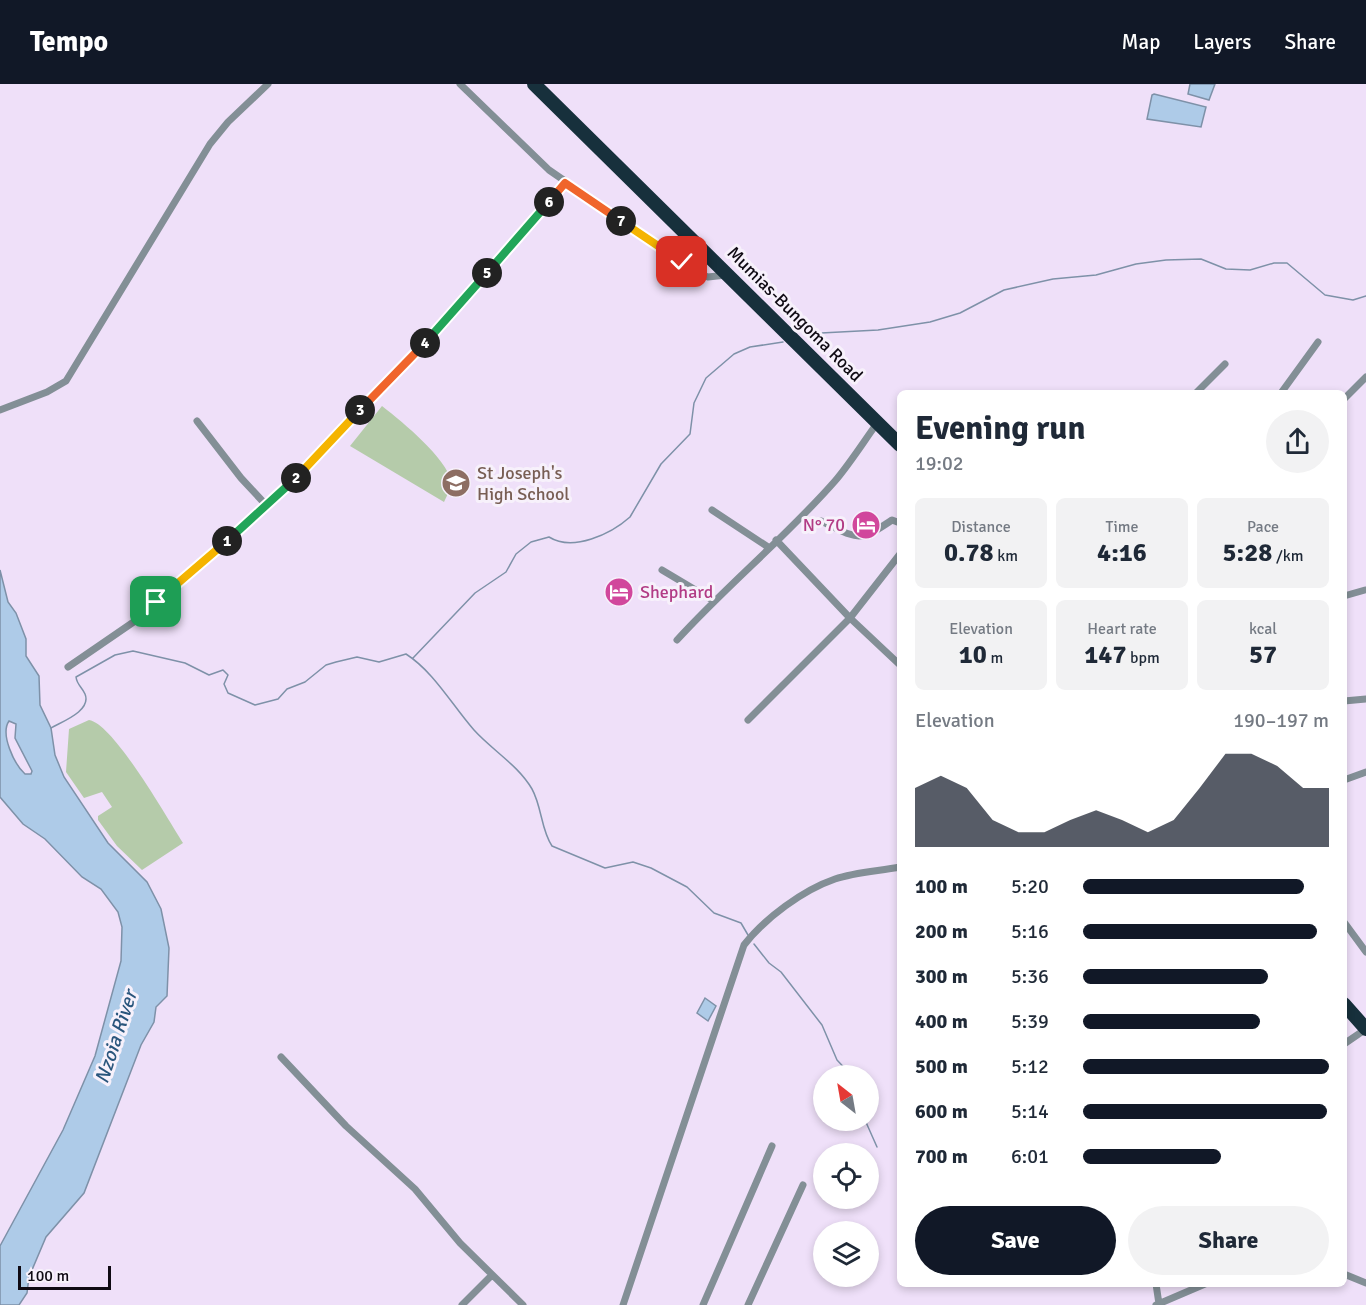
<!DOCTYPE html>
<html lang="en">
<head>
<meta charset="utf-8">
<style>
	:root { --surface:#fff; --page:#f2f2f3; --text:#1f2937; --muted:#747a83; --accent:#111827 }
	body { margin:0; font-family:Signika,sans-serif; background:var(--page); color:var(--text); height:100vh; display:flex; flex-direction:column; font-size:22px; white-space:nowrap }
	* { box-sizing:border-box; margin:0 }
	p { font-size:20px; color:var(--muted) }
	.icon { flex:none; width:33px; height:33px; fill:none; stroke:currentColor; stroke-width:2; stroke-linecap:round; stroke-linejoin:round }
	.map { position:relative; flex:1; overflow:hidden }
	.details { position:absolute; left:897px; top:306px; width:450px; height:897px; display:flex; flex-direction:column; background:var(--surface); border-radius:9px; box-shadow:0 3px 9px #0003 }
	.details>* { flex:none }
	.needle { width:39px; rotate:329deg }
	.controls { position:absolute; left:813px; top:981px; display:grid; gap:12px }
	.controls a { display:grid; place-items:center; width:66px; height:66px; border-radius:50%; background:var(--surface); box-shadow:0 3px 9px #0003; font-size:30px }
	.scale { position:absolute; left:18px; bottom:15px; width:93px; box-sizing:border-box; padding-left:6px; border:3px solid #0f0a13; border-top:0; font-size:16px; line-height:21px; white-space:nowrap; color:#0f0a13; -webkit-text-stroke:4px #f7f1fb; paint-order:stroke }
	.pin { position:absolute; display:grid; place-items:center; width:51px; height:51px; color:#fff; margin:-26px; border-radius:12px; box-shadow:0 3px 9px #0006 }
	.km { position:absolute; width:30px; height:30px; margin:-15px; border-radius:50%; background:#222; color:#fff; font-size:16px; line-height:30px; text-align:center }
	.round { display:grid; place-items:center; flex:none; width:63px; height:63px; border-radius:32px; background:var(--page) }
	.head { display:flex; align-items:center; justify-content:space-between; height:102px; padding:0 18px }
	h1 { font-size:33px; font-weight:700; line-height:45px }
	.figures { display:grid; grid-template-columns:repeat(3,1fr); gap:9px; height:102px; padding:6px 18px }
	.figures div { display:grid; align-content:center; border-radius:9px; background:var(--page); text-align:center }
	.figures b { font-size:26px; font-weight:700 }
	.figures small { font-size:16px; font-weight:400 }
	.figures p { font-size:16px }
	.chart { height:168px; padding:12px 18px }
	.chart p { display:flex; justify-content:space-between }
	.chart svg { width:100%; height:108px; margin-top:6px; fill:var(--accent); opacity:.7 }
	.primary-button { display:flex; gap:12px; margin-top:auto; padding:12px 18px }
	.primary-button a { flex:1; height:69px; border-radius:36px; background:var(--accent); color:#fff; font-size:24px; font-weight:700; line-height:69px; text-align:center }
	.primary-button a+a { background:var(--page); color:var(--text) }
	ul { padding:0 18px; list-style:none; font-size:20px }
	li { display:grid; grid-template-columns:96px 72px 1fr; align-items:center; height:45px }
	li i { height:15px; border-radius:8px; background:var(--accent) }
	header { display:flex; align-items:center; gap:36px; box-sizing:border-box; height:84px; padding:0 30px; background:var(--accent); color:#fff }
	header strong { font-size:28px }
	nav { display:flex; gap:33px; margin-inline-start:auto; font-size:21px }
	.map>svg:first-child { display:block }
	.green { fill:#b5cbaa }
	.water { fill:#aecbe8; stroke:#7e91a8; stroke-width:1.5; fill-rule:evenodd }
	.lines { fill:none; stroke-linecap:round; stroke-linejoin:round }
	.stream { stroke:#7e91a8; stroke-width:1.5 }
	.street { stroke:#838f96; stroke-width:7 }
	.highway { stroke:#17303c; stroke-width:14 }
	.split-1-casing { stroke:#fff; stroke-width:12 }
	.split-2-casing { stroke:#fff; stroke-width:12 }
	.split-3-casing { stroke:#fff; stroke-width:12 }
	.split-4-casing { stroke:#fff; stroke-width:12 }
	.split-5-casing { stroke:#fff; stroke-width:12 }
	.split-6-casing { stroke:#fff; stroke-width:12 }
	.split-7-casing { stroke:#fff; stroke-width:12 }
	.split-8-casing { stroke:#fff; stroke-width:12 }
	.split-1 { stroke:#f5b400; stroke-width:8 }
	.split-2 { stroke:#22a559; stroke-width:8 }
	.split-3 { stroke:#f5b400; stroke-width:8 }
	.split-4 { stroke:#f0652b; stroke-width:8 }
	.split-5 { stroke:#22a559; stroke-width:8 }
	.split-6 { stroke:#22a559; stroke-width:8 }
	.split-7 { stroke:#f0652b; stroke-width:8 }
	.split-8 { stroke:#f5b400; stroke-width:8 }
	.labels { text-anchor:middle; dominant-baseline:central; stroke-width:6; stroke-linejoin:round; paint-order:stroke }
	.street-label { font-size:18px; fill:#0f0a13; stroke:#f7f1fb }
	.education-label { font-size:18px; fill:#785e54; stroke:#f7f1fb; text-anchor:start }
	.hotel-label { font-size:18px; fill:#b23c85; stroke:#f7f1fb; text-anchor:end }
	.water-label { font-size:20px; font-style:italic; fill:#29557c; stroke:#f7f1fb }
</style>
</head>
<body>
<header>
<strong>Tempo</strong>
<nav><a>Map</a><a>Layers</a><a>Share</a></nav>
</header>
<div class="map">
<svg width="1366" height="1221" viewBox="0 0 1366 1221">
	<rect width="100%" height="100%" fill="#efe0f9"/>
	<path class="green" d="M382,322C406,341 443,371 453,399L444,418L350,362Z
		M89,636C114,640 167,734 183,759L142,786L117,762L98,736V732L112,723L102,708L84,714L66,688L69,645Z"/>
	<path class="water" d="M1190,0H1215L1209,16L1188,10Z
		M1154,10L1206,23L1201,43L1147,35L1152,11Z
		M0,486L8,518L16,529L26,555V572L39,592L40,621L51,644L55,671L64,693L108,759L147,798L161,825L169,864L167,912L156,923L154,938L141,961L84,1109L46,1153L29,1193L27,1209L19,1221H0V1162L63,1046L95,972L121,877L122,843L118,828L101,805L82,793L45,755L23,740L0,713ZM9,637L16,640L15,654L32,687L31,690H25C14,680 0,650 9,637Z
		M705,914L716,922L708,937L697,929Z"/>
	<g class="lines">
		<path class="stream" d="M797,246L821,249L878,246L930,238L960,229L1004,206L1053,195L1096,191L1136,180L1166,176L1201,175L1226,185L1250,186L1274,179H1287L1325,211L1353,216L1366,212
			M413,574L475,509L506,488L516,470L531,458L549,453C573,468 611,450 630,433L661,380L690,350L694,319L706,294L734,270L750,263L783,258
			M51,644C61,638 92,627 85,610C82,603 77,601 76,593L115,571L133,567L185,579L209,591L223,586L228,591L224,600L228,609L255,621L278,615L287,605L305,598L326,581L336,578L357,573L379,578L406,570C434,588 452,621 474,646C492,666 518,681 532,705C542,723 541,746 552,762L605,784L633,778L651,784L687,803L714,829L741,839L748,851
			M754,860L769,879L781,888L822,941L837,976L852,992
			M865,1036L877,1063"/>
		<path class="street" d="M460,0L549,86L700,190L708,193L726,191
			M1196,309L1225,280
			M1281,309L1318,258
			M1344,315L1366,293
			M0,326L47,308L66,297L210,60L228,38L268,0
			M197,337L241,394L267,422
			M712,426L768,463
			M821,437C858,454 857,460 892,436L900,439
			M776,456L850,534L900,470
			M662,486L714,517
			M1344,512L1365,506
			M677,556C727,501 786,453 835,397C851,378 864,357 878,338
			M68,583L135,537L267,422L408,277L565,99
			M1344,617L1366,615
			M748,636L850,534L900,581
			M1344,696L1366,688
			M1344,838L1366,868
			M1344,960L1366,945
			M281,973L346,1042L415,1105L460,1159L523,1221
			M1344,1190L1366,1199
			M1156,1200L1159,1220
			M462,1221L492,1191
			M623,1221L744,861C765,834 803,806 835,795C855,788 879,787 900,783
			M703,1221L772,1062
			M748,1221L803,1101
			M1156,1221L1205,1200"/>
		<path class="highway" d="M534,0L900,361
			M1344,920L1366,945"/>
	</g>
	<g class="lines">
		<g class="split-1-casing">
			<path id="split-1" d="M156,518L227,457"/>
		</g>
		<g class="split-2-casing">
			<path id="split-2" d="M227,457L296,394"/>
		</g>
		<g class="split-3-casing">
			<path id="split-3" d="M296,394L360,326"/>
		</g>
		<g class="split-4-casing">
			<path id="split-4" d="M360,326L425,259"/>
		</g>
		<g class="split-5-casing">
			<path id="split-5" d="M425,259L487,189"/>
		</g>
		<g class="split-6-casing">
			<path id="split-6" d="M487,189L549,118"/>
		</g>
		<g class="split-7-casing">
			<path id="split-7" d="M549,118L565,99L621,137"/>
		</g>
		<g class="split-8-casing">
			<path id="split-8" d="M621,137L682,178"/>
		</g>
		<use href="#split-1" class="split-1"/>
		<use href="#split-2" class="split-2"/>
		<use href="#split-3" class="split-3"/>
		<use href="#split-4" class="split-4"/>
		<use href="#split-5" class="split-5"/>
		<use href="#split-6" class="split-6"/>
		<use href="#split-7" class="split-7"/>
		<use href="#split-8" class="split-8"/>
	</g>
	<defs>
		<g id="school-disc" transform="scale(1.5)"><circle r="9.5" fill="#8d6e63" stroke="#f7f1fb"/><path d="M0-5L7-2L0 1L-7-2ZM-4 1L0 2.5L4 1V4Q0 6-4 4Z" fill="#fff"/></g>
		<g id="hotel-disc" transform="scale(1.5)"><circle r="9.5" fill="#d1479c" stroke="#f7f1fb"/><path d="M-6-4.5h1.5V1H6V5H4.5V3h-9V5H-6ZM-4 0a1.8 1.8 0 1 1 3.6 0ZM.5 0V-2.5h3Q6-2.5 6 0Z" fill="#fff"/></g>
	</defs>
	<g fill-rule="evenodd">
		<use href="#school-disc" x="456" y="399"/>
		<use href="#hotel-disc" x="866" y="441"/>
		<use href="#hotel-disc" x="619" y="508"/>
	</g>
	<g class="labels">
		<g class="street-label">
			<text transform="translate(795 230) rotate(45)">Mumias-Bungoma Road</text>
		</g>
		<g class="education-label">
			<text x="477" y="389">St Joseph's<tspan x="477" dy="21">High School</tspan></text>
		</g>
		<g class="hotel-label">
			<text x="845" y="441">N° 70</text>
			<text x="640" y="508" text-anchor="start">Shephard</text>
		</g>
		<g class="water-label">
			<text transform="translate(116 953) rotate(-72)">Nzoia River</text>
		</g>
	</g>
</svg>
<div class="controls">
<a><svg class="needle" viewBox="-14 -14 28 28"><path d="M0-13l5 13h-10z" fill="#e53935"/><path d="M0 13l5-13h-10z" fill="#747a83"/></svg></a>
<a><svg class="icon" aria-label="locate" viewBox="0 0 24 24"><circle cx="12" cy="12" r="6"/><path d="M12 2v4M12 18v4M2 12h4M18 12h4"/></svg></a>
<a><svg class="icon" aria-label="layers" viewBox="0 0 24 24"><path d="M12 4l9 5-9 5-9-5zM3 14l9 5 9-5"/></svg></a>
</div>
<div class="scale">100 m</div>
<div class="pin" style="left:156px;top:518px;background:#1e9e55"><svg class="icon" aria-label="arrive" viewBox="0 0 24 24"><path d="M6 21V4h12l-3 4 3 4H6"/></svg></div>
<div class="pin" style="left:682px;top:178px;background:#d93025"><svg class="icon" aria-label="check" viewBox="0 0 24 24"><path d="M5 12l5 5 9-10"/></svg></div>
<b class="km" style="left:227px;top:457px">1</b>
<b class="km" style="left:296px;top:394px">2</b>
<b class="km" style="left:360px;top:326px">3</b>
<b class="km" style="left:425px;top:259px">4</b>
<b class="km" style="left:487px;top:189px">5</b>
<b class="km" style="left:549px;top:118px">6</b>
<b class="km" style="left:621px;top:137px">7</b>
<section class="details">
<div class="head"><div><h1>Evening run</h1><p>19:02</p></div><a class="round"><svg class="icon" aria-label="share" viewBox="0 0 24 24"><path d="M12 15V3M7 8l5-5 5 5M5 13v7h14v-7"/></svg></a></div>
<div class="figures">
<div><p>Distance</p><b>0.78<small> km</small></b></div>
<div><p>Time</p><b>4:16</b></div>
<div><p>Pace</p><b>5:28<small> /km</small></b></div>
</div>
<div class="figures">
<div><p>Elevation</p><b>10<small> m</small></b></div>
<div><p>Heart rate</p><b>147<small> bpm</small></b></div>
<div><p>kcal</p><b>57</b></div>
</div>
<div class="chart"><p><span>Elevation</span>190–197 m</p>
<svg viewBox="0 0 160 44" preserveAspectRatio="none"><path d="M0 44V20L10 15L20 20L30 33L40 38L50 38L60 33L70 29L80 33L90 38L100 33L110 20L120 6L130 6L140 11L150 20L160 20V44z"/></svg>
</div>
<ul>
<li><b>100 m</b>5:20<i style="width:90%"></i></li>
<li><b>200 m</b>5:16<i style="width:95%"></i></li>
<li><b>300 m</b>5:36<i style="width:75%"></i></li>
<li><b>400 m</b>5:39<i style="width:72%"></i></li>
<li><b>500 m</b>5:12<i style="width:100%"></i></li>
<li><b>600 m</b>5:14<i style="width:99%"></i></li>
<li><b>700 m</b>6:01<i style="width:56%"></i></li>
</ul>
<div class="primary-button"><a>Save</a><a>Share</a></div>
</section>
</div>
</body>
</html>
